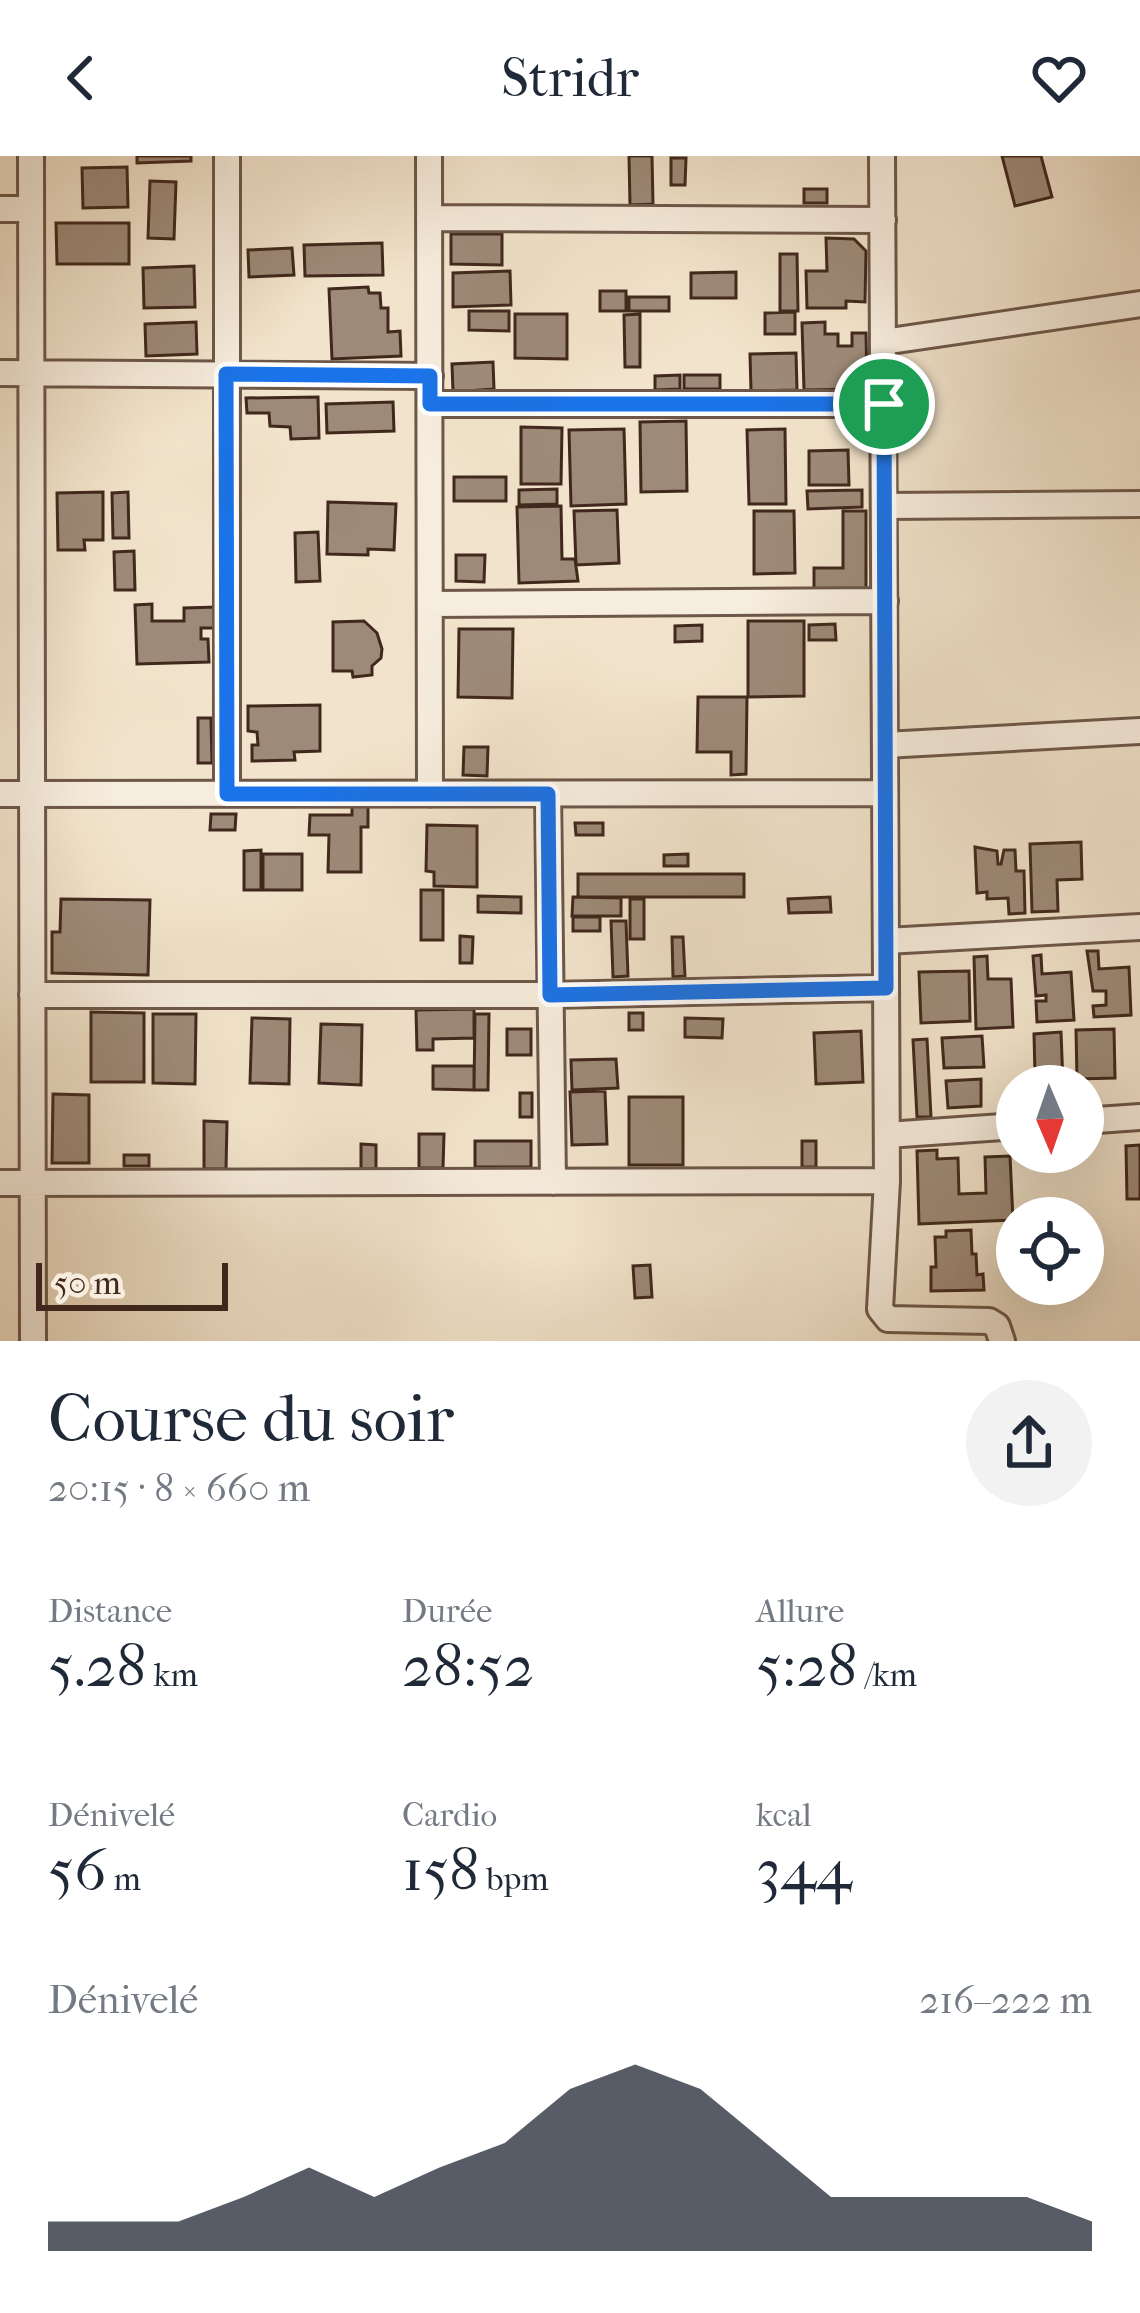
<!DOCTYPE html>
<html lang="fr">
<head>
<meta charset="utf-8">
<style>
	:root { --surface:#fff; --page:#f2f2f3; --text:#1f2937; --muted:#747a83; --accent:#111827 }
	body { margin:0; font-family:"IM FELL French Canon",serif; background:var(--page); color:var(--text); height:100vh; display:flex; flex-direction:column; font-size:45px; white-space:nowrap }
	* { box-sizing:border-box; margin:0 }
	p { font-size:39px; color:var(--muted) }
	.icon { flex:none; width:66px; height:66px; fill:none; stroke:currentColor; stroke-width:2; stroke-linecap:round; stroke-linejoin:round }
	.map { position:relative; height:1185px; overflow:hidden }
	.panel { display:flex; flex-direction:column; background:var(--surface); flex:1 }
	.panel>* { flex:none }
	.needle { width:78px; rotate:178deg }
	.buttons { position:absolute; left:996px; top:909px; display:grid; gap:24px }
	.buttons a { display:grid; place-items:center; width:108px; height:108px; border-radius:50%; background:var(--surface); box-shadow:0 12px 48px #0002; font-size:60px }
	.scale { position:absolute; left:36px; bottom:30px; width:192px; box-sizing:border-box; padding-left:12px; border:6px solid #41281d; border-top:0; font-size:33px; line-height:42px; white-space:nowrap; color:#41281d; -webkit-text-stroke:9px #f7edde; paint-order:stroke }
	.pin { position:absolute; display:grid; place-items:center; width:102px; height:102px; color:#fff; margin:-51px; border:6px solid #fff; border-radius:50%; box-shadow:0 3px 12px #0007 }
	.round { display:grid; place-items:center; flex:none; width:126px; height:126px; border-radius:63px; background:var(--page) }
	.head { display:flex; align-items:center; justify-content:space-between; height:204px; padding:0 48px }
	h1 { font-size:66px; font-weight:600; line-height:90px }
	.figures { display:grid; grid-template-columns:repeat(3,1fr); gap:18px; height:204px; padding:12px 48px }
	.figures div { display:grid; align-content:center }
	.figures b { font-size:60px; font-weight:600 }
	.figures small { font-size:33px; font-weight:400 }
	.figures p { font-size:33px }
	.chart { height:336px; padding:24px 48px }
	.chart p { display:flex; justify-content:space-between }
	.chart svg { width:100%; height:216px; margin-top:12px; fill:var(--accent); opacity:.7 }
	header { display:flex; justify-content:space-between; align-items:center; height:156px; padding:0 48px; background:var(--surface); font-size:54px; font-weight:600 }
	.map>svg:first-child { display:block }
	.building { fill:#9d8a78; stroke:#41281d; stroke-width:3 }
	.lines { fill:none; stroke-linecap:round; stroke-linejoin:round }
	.street-casing { stroke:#6d5749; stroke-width:30 }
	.street { stroke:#f7edde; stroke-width:24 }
	.route-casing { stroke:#fff; stroke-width:24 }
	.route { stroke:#1a73e8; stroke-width:15 }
</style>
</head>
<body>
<header><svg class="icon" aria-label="back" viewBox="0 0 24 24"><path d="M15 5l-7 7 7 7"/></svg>Stridr<svg class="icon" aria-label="heart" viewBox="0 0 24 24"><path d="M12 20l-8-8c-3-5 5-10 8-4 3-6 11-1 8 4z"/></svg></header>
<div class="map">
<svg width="1140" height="1185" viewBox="0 0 1140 1185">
	<rect width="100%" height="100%" fill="#f2e4cc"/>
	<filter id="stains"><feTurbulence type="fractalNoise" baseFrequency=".00167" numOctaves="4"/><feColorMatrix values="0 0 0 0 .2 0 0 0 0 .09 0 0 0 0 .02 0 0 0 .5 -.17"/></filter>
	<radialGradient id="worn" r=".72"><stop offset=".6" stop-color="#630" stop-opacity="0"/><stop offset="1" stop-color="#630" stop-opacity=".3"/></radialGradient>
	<path class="building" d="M137,0H191V5L137,7Z
		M629,0H652L653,48L630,49Z
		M1002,0H1041L1052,41L1015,50Z
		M671,2H686L685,29H671Z
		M127,11L128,51L83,52L82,12Z
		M150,25L176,26L174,83L148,82Z
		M804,33H827V47H804Z
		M56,67H129V108H57Z
		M451,78H502V109L451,108Z
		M826,82L854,83L866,95L865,146L846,145V152H807L806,115H827Z
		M382,87L383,119L305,120L304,89Z
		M292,92L294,119L249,121L248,94Z
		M780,98H797L798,155H780Z
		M194,110L195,151L144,152L143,112Z
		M510,115L511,149L453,151V117Z
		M736,116V142H691V117Z
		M368,131L369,137H380L381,152H388V176L400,175L401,200L332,203L329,133Z
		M600,135H626V155H600Z
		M629,141H669V155H629Z
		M469,155H509V175L469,174Z
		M795,156V178H765V157Z
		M515,158H567V203L515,202Z
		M640,158V211H625L624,159Z
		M196,166L197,198L146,200L145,168Z
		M825,166V178H838V190H852V177H866L867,233L804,234L802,167Z
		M796,197L797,234L751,235L750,198Z
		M493,206L494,233L453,236L452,208Z
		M680,219V233L655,234V220Z
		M684,219H720V233H684Z
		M318,241L319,282L291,283L290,271L270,270L269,257H247L246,242Z
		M393,246L394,275L327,277L326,248Z
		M686,265L687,335L641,336L640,266Z
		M521,271L562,272L561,328H521Z
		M624,273L626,348L571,350L569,274Z
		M785,273L786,348H749L747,274Z
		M848,294L849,329H809V295Z
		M454,321H506V345H454Z
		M557,333V348L519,349V334Z
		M862,334V351L808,353L807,335Z
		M103,336V384H84L85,394H58L57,337Z
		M128,336L129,382H113L112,337Z
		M328,346L396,348L394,394L368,393V399L327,398Z
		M561,350L562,403H575L578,425L519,427L517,351Z
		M617,354L619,407L576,409L574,355Z
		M754,355H794L795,417L754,418Z
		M843,355H866V434H814V412H843Z
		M318,376L320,425L296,426L295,377Z
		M134,395L135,434H115L114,396Z
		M456,399H485L484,426L456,425Z
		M152,448V465H184V452L217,451L218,472H201V483H208L209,506L137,508L135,449Z
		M364,465L377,477L382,493L381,502L372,510V519L353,521L352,515H333V466Z
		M748,465H804V540L748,541Z
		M835,468L836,484H809V469Z
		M702,469V485L675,486V470Z
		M459,473H513L512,542L458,541Z
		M698,541H747L746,618L731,619V596H697Z
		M320,549V595L294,596L295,604L252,605V589H258L257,576L248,575V550Z
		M198,562H211L212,607H198Z
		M464,591H488L487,620L463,619Z
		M352,648H368V671H361V716H328L329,679H309L310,659H352Z
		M211,658H236L235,674H210Z
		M575,667H603V679H576Z
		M427,669L477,670V731L434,730V716L426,715Z
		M1081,686L1082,723L1057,724L1058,755L1032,756L1030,688Z
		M975,691L997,695L998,708H1001L1004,694H1015L1016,715H1024L1025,757L1009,758L1008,742L987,743V736L977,737Z
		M261,694V734H244V695Z
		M263,698H302V734H263Z
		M688,698V710H664V699Z
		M578,718H744V741H578Z
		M421,734H443V784H421Z
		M478,740L521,741V757L478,756Z
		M573,741L621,742V760H572Z
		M830,741L831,756L789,757L788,743Z
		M61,743L150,744L148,819L52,817V776H60Z
		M630,743H644V783H630Z
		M573,761H600V775H573Z
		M611,765H626L628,820L613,821Z
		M460,780L473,781L472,807H460Z
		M672,781H683L685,820L673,821Z
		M1087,795H1098L1099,813L1129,811L1131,859L1094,861L1093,850L1106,849V835H1093Z
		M1041,799L1042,818L1071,816L1074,864L1037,866L1036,845H1046V839L1036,840L1033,800Z
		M987,800L988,823H1011L1013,871L976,873L974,801Z
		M969,815L970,865L921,867L919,816Z
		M474,853V882L433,883V894H417L416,854Z
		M91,856L144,857V926H91Z
		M629,857H643V874H629Z
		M153,858H196L195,928L153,927Z
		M475,858H489L488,934H474Z
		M252,862L290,863L289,928L250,927Z
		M685,862L723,863L722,882L685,881Z
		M321,868L362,869L361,929L319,927Z
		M507,873H531V899H507Z
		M1114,873L1115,922L1077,923L1076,874Z
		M861,875L863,926L816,928L814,877Z
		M1061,876L1063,928H1050V918L1035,919L1034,878Z
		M982,880L984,911L944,912L942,882Z
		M927,883L931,961H917L913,884Z
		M616,903L618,932L572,934L571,904Z
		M433,910H474V934L433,933Z
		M981,923V950L948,952L946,925Z
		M605,935L607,988L572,989L570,936Z
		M520,937H532V961H520Z
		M53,938L89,939V1007H52Z
		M629,941H683V1009H629Z
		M204,965L227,966L226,1013H204Z
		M419,978H444L443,1012H419Z
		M475,985H531V1011H475Z
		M802,985H816V1011H802Z
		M361,988L376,989V1013H361Z
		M1140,989V1043H1127L1126,990Z
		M937,994V1003L958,1002L959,1038L986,1037L985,1001L1010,1000L1013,1064L919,1068L917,995Z
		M124,999H149V1010H124Z
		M971,1074L972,1098H976L977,1119L983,1118L984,1134L931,1135V1111H936L935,1081H946V1075Z
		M650,1109L652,1141L635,1142L633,1110Z"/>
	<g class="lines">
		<g class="street-casing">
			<path id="street" d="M31,0L33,1185
				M429,0L430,638
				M882,0L887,1025L880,1153L888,1163L989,1165L997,1170L1002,1185
				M0,53H31
				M429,62L883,64
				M883,186L1140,148
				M0,217L430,220
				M430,248H883
				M884,350L1140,348
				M430,448L885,445
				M885,589L1140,575
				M0,638L885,637
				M227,638V0
				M548,638L553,1026
				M886,785L1140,771
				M32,839H550L886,832
				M1083,965L1140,961
				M887,979L1017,970
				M0,1027L887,1025"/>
		</g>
		<use href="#street" class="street"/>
	</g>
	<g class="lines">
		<g class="route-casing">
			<path id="route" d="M226,218L430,220V248H884L886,832L550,839L548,638H227Z"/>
		</g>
		<use href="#route" class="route"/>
	</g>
	<rect width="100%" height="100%" filter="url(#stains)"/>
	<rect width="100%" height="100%" fill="url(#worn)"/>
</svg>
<div class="buttons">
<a><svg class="needle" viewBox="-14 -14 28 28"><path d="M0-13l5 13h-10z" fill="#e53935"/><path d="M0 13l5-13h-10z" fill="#747a83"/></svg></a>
<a><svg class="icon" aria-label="locate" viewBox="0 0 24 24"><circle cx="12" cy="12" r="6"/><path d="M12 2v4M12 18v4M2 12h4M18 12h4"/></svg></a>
</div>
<div class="scale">50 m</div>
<div class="pin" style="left:884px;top:248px;background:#1e9e55"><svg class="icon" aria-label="arrive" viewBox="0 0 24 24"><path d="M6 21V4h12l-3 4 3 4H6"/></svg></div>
</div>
<section class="panel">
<div class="head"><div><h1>Course du soir</h1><p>20:15 · 8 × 660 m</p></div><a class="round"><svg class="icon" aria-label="share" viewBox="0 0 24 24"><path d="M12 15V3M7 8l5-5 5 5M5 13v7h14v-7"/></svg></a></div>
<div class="figures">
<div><p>Distance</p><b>5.28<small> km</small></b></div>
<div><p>Durée</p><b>28:52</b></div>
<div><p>Allure</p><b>5:28<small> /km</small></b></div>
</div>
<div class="figures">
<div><p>Dénivelé</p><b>56<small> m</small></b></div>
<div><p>Cardio</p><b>158<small> bpm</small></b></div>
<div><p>kcal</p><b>344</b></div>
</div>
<div class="chart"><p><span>Dénivelé</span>216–222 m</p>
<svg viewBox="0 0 160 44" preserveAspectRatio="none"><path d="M0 44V38L10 38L20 38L30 33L40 27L50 33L60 27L70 22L80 11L90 6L100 11L110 22L120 33L130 33L140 33L150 33L160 38V44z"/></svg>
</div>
</section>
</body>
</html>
